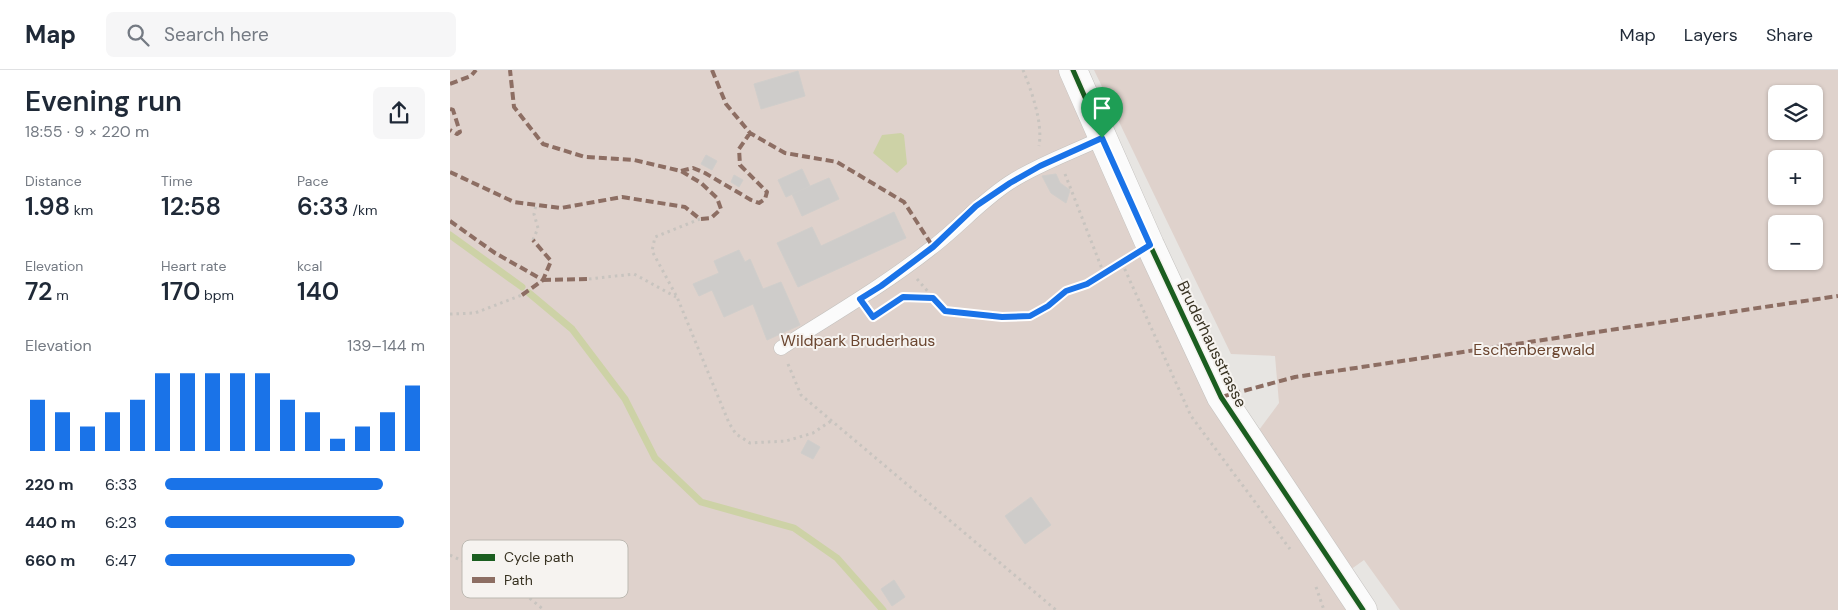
<!DOCTYPE html>
<html lang="en">
<head>
<meta charset="utf-8">
<style>
	:root { --surface:#fff; --page:#f6f6f7; --text:#1f2937; --muted:#747a83; --line:#e0e1e3; --accent:#1a73e8 }
	body { margin:0; font-family:"DM Sans",sans-serif; background:var(--page); color:var(--text); height:100vh; display:flex; flex-direction:column; font-size:19px; white-space:nowrap }
	* { box-sizing:border-box; margin:0 }
	p { font-size:16px; color:var(--muted) }
	.icon { flex:none; width:28px; height:28px; fill:none; stroke:currentColor; stroke-width:2; stroke-linecap:round; stroke-linejoin:round }
	.map { position:relative; flex:1; overflow:hidden }
	.panel { display:flex; flex-direction:column; background:var(--surface); width:450px }
	.panel>* { flex:none }
	.controls { position:absolute; left:1318px; top:15px; display:grid; gap:10px }
	.controls a { display:grid; place-items:center; width:55px; height:55px; border-radius:8px; background:var(--surface); box-shadow:0 1px 4px #0004; font-size:25px }
	.pin { position:absolute; display:grid; place-items:center; width:42px; height:42px; color:#fff; margin:-51px -21px; border-radius:50% 50% 50% 0; rotate:-45deg; box-shadow:0 0 5px #0007 }
	.pin .icon { rotate:45deg }
	.round { display:grid; place-items:center; flex:none; width:52px; height:52px; border-radius:8px; background:var(--page) }
	.overview { display:flex; align-items:center; justify-content:space-between; height:85px; padding:0 25px }
	h1 { font-size:28px; font-weight:600; line-height:38px }
	.metrics { display:grid; grid-template-columns:repeat(3,1fr); gap:8px; height:85px; padding:5px 25px }
	.metrics div { display:grid; align-content:center }
	.metrics b { font-size:25px; font-weight:600 }
	.metrics small { font-size:14px; font-weight:400 }
	.metrics p { font-size:14px }
	.chart { height:140px; padding:10px 25px }
	.chart p { display:flex; justify-content:space-between }
	.chart svg { width:100%; height:90px; margin-top:5px; stroke:var(--accent); stroke-width:6 }
	ul { padding:0 25px; list-style:none; font-size:16px }
	li { display:grid; grid-template-columns:80px 60px 1fr; align-items:center; height:38px }
	li i { height:12px; border-radius:6px; background:var(--accent) }
	header { display:flex; align-items:center; gap:30px; box-sizing:border-box; height:70px; padding:0 25px; background:var(--surface); border-bottom:1px solid var(--line) }
	header strong { font-size:24px }
	nav { display:flex; gap:28px; margin-inline-start:auto; font-size:18px }
	.search { width:350px; height:45px; background:var(--page); display:flex; align-items:center; gap:12px; box-sizing:border-box; padding:0 18px; border-radius:8px; color:var(--muted); font-size:19px }
	main { display:flex; flex:1; min-height:0 }
	.map>svg:first-child { display:block }
	.green { fill:#dfd2cc; fill-rule:evenodd }
	.water { fill:#cdd2a6 }
	.lines { fill:none; stroke-linecap:round; stroke-linejoin:round }
	.stream { stroke:#cdd2a6; stroke-width:7 }
	.building { fill:#ceccca; stroke:#d0cecb }
	.service-casing { stroke:#c3c1be; stroke-width:15 }
	.minor-casing { stroke:#c3c1be; stroke-width:29 }
	.path { stroke:#c8c4bf; stroke-width:3; stroke-dasharray:2.5 4; stroke-linecap:butt }
	.service { stroke:#fbfbfb; stroke-width:14 }
	.minor { stroke:#fbfbfb; stroke-width:28 }
	.quiet { stroke:#8d6e63; stroke-width:4; stroke-dasharray:8 4; stroke-linecap:butt }
	.cycleway-casing { stroke:#f6f3f0; stroke-width:8 }
	.cycleway { stroke:#1b5e20; stroke-width:5 }
	.route-casing { stroke:#fff; stroke-width:10 }
	.route { stroke:#1a73e8; stroke-width:6 }
	.labels { text-anchor:middle; dominant-baseline:central; stroke-width:4; stroke-linejoin:round; paint-order:stroke }
	.park-label { font-size:16px; fill:#6b4630; stroke:#f6f3f0 }
	.street-label { font-size:16px; fill:#383222; stroke:#f6f3f0 }
	.key { fill:#f6f3f0; stroke:#bdb9b2; stroke-width:1 }
	.key-label { font-size:14px; fill:#383222 }
</style>
</head>
<body>
<header>
<strong>Map</strong>
<div class="search"><svg class="icon" aria-label="search" viewBox="0 0 24 24"><circle cx="10" cy="10" r="6"/><path d="M15 15l6 6"/></svg>Search here</div>
<nav><a>Map</a><a>Layers</a><a>Share</a></nav>
</header>
<main>
<section class="panel">
<div class="overview"><div><h1>Evening run</h1><p>18:55 · 9 × 220 m</p></div><a class="round"><svg class="icon" aria-label="share" viewBox="0 0 24 24"><path d="M12 15V3M7 8l5-5 5 5M5 13v7h14v-7"/></svg></a></div>
<div class="metrics">
<div><p>Distance</p><b>1.98<small> km</small></b></div>
<div><p>Time</p><b>12:58</b></div>
<div><p>Pace</p><b>6:33<small> /km</small></b></div>
</div>
<div class="metrics">
<div><p>Elevation</p><b>72<small> m</small></b></div>
<div><p>Heart rate</p><b>170<small> bpm</small></b></div>
<div><p>kcal</p><b>140</b></div>
</div>
<div class="chart"><p><span>Elevation</span>139–144 m</p>
<svg viewBox="0 0 160 44" preserveAspectRatio="none"><path d="M5 44V19M15 44V25M25 44V32M35 44V25M45 44V19M55 44V6M65 44V6M75 44V6M85 44V6M95 44V6M105 44V19M115 44V25M125 44V38M135 44V32M145 44V25M155 44V12"/></svg>
</div>
<ul>
<li><b>220 m</b>6:33<i style="width:84%"></i></li>
<li><b>440 m</b>6:23<i style="width:92%"></i></li>
<li><b>660 m</b>6:47<i style="width:73%"></i></li>
</ul>
</section>
<div class="map">
<svg width="1388" height="540" viewBox="0 0 1388 540">
	<rect width="100%" height="100%" fill="#e7e5e2"/>
	<path class="green" d="M0,0H623L771,327L913,540H0Z
		M644,0H1388V540H950L914,490L900,500L809,360L829,333L825,286L781,284ZM1326,24H1364V61H1326ZM1326,89H1364V126H1326ZM1326,154H1364V191H1326Z"/>
	<path class="water" d="M451,63L454,65L457,94L447,103L423,83L432,65Z"/>
	<g class="lines">
		<path class="stream" d="M0,165L72,217
			M79,223L122,259L175,329L205,388L251,432L344,458L387,488L433,540"/>
	</g>
	<path class="building" d="M348,1L355,26L311,39L304,14Z
		M256,85L267,91L262,100L251,94Z
		M352,99L360,116L336,127L328,110Z
		M606,104L610,113L620,120L616,133L601,123L592,106Z
		M284,105L293,110L289,117L281,112Z
		M379,108L389,129L352,146L342,124Z
		M444,142L456,168L348,217L327,173L362,157L371,176Z
		M289,180L295,192L300,189L313,219L331,212L350,255L317,270L303,234L274,247L262,220L249,226L243,214L269,203L264,191Z
		M358,370L370,377L363,389L351,383Z
		M581,427L601,455L575,474L555,446Z
		M444,510L455,527L442,536L431,519Z"/>
	<g class="lines">
		<g class="service-casing">
			<path id="service" d="M331,278C381,246 433,216 480,179C508,158 530,132 559,113C588,94 621,83 652,68"/>
		</g>
		<g class="minor-casing">
			<path id="minor" d="M623,0L700,175L771,327L913,540"/>
		</g>
		<path class="path" d="M573,0C582,22 593,53 589,76
			M615,104L654,204
			M250,149L205,167L202,181L227,227L279,353L286,364L300,373L336,371L363,363L381,351
			M83,170L88,158L84,144L86,135
			M672,193L741,346L840,479
			M139,209L184,204L226,227
			M467,209L495,241L552,247L580,246L598,236L616,221L637,214L679,188
			M419,242L423,247L453,227L482,228
			M0,244L25,243L72,225
			M338,294L351,325L606,540
			M0,485L66,517L94,540
			M866,517L874,540"/>
		<use href="#service" class="service"/>
		<use href="#minor" class="minor"/>
		<path class="quiet" d="M262,0L276,34L300,63L335,83L387,92L454,132L483,177
			M0,14L21,6L26,0
			M0,39L3,40L10,62L7,64L0,60
			M231,101L243,98L255,103L301,130L309,133L315,129L317,122L290,95L289,79L300,63
			M0,102L64,132L111,138L172,127L235,137L250,149L261,148L271,139L267,128L251,113L231,101L184,90L135,87L93,74L64,37L60,0
			M0,151L45,183L93,210
			M93,210L139,209
			M72,225L93,210L101,191L83,170
			M771,327L845,307L1388,226"/>
		<g class="cycleway-casing">
			<path id="cycleway" d="M623,0L700,175L771,327L913,540"/>
		</g>
		<use href="#cycleway" class="cycleway"/>
	</g>
	<g class="lines">
		<g class="route-casing">
			<path id="route" d="M652,68L700,175L637,214L616,221L598,236L580,246L552,247L495,241L483,228L453,227L423,247L410,229L431,216L483,177L526,136L560,113L590,96Z"/>
		</g>
		<use href="#route" class="route"/>
	</g>
	<g class="labels">
		<g class="park-label">
			<text x="408" y="270">Wildpark Bruderhaus</text>
			<text x="1084" y="279">Eschenbergwald</text>
		</g>
		<g class="street-label">
			<text transform="translate(762 274) rotate(64)">Bruderhausstrasse</text>
		</g>
	</g>
	<rect x="12" y="470" width="166" height="58" rx="8" class="key"/>
	<rect x="22" y="484" width="23" height="7" fill="#1b5e20"/>
	<rect x="22" y="507" width="23" height="6" fill="#8d6e63"/>
	<g class="key-label">
		<text x="54" y="492">Cycle path</text>
		<text x="54" y="515">Path</text>
	</g>
</svg>
<div class="controls">
<a><svg class="icon" aria-label="layers" viewBox="0 0 24 24"><path d="M12 4l9 5-9 5-9-5zM3 14l9 5 9-5"/></svg></a>
<a>+</a>
<a>−</a>
</div>
<div class="pin" style="left:652px;top:68px;background:#1e9e55"><svg class="icon" aria-label="arrive" viewBox="0 0 24 24"><path d="M6 21V4h12l-3 4 3 4H6"/></svg></div>
</div>
</main>
</body>
</html>
